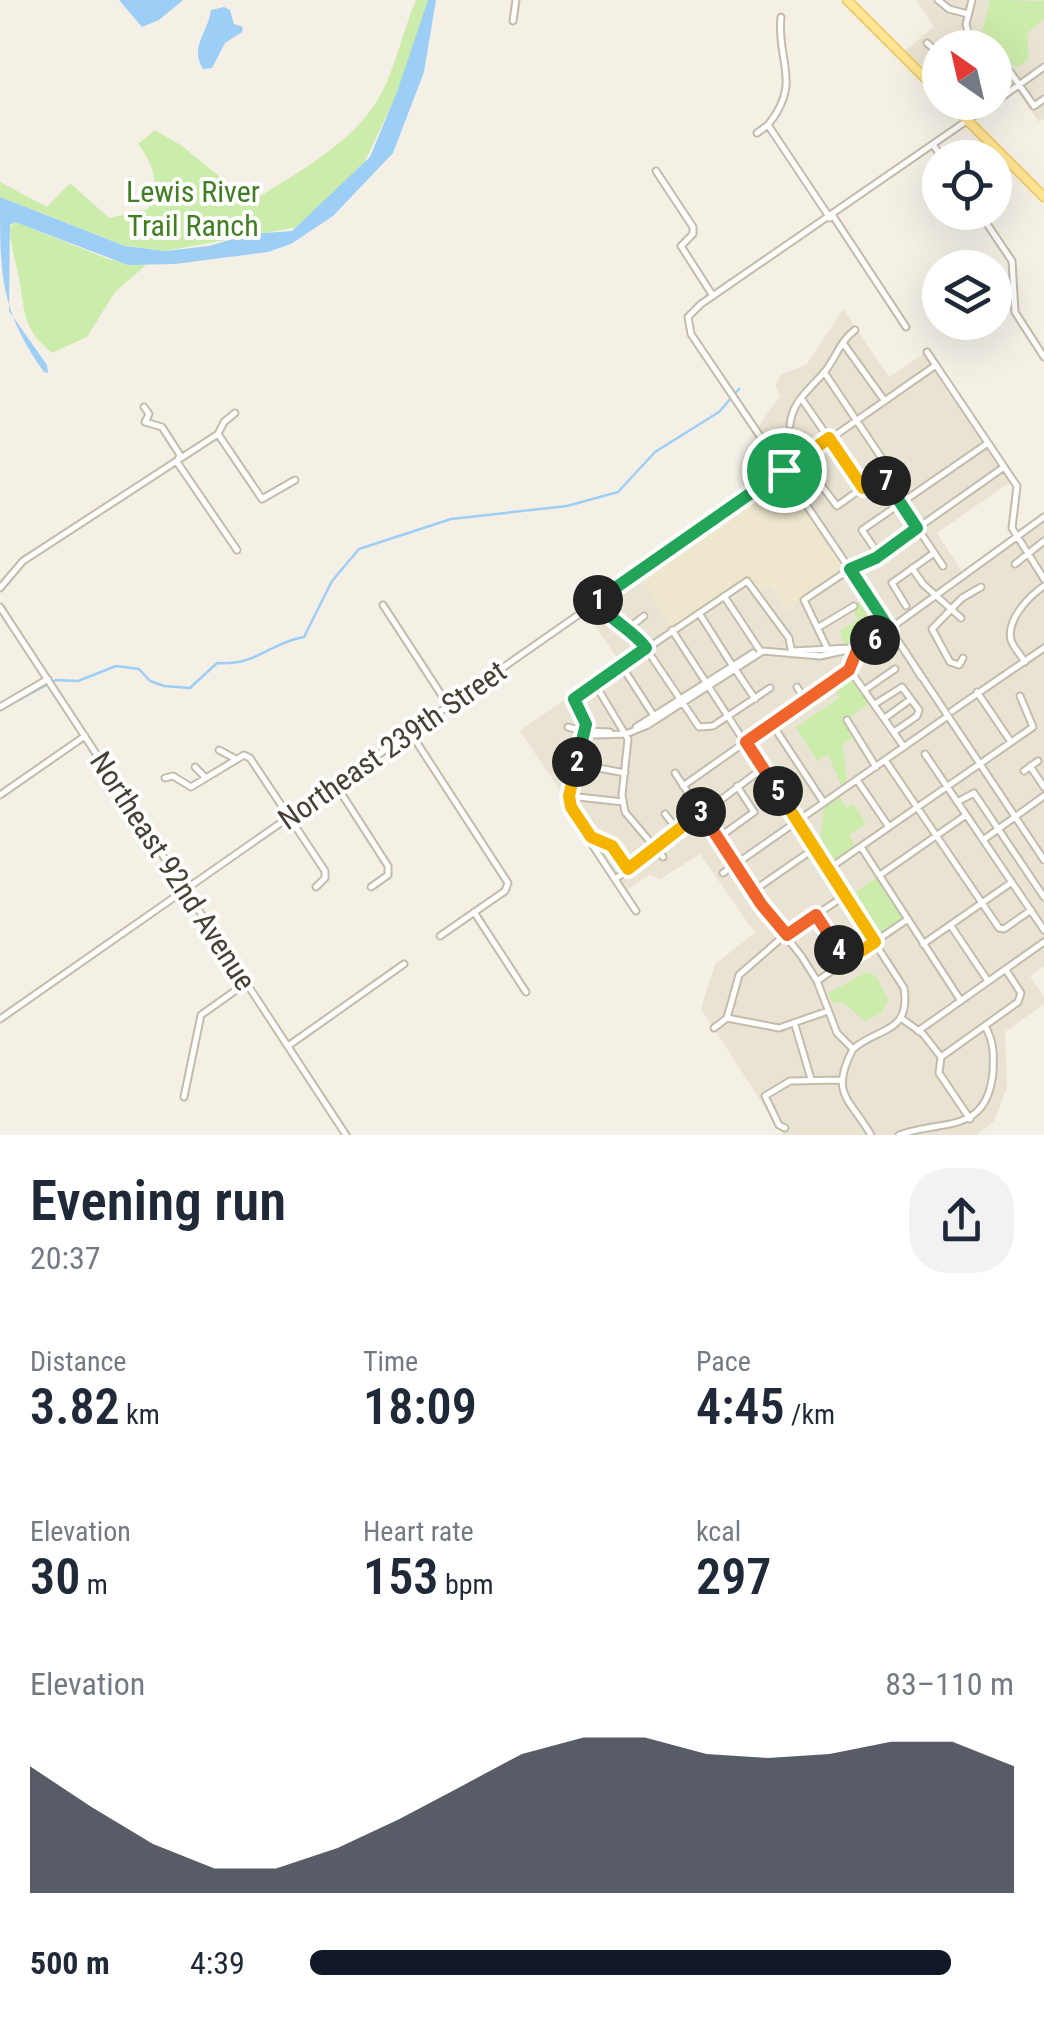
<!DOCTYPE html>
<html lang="en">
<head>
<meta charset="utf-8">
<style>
	:root { --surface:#fff; --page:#f2f2f3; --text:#1f2937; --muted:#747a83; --accent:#111827 }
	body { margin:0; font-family:"Roboto Condensed",sans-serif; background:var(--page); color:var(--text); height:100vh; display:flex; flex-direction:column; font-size:38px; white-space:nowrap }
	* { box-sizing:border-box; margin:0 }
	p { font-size:32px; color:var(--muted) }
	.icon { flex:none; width:55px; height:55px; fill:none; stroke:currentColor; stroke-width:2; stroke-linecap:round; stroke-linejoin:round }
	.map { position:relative; height:1135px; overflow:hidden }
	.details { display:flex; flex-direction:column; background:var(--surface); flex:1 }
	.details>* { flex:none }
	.needle { width:65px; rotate:326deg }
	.tools { position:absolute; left:922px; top:30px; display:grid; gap:20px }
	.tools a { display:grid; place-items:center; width:90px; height:90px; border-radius:50%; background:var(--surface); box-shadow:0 10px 40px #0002; font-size:50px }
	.pin { position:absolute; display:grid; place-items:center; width:85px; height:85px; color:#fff; margin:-42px; border:5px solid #fff; border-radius:50%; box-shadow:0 2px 10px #0007 }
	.km { position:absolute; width:50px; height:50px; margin:-25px; border-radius:50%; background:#222; color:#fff; font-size:28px; line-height:50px; text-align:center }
	.round { display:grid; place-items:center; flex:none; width:105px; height:105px; border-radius:40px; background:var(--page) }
	.headline { display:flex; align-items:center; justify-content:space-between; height:170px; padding:0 30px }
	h1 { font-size:55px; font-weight:600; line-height:75px }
	.metrics { display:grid; grid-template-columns:repeat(3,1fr); gap:15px; height:170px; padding:10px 30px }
	.metrics div { display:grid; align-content:center }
	.metrics b { font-size:50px; font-weight:600 }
	.metrics small { font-size:28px; font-weight:400 }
	.metrics p { font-size:28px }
	.chart { height:280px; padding:20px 30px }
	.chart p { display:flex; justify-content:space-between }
	.chart svg { width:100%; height:180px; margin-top:10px; fill:var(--accent); opacity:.7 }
	ul { padding:0 30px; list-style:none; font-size:32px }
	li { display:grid; grid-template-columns:160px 120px 1fr; align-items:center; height:75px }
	li i { height:25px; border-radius:12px; background:var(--accent) }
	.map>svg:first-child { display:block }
	.residential { fill:#e9e3d3 }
	.education { fill:#eee7ce }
	.green { fill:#ccecab }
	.water { fill:#9dcef6 }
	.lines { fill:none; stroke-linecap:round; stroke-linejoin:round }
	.stream { stroke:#9dcef6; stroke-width:2.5 }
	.minor-casing { stroke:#c3bcaa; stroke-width:9 }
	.major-casing { stroke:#edc75b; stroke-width:11 }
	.minor { stroke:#fff; stroke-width:5 }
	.major { stroke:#ffe594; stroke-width:8 }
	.split-1-casing { stroke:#fff; stroke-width:20 }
	.split-2-casing { stroke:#fff; stroke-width:20 }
	.split-3-casing { stroke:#fff; stroke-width:20 }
	.split-4-casing { stroke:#fff; stroke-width:20 }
	.split-5-casing { stroke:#fff; stroke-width:20 }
	.split-6-casing { stroke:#fff; stroke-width:20 }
	.split-7-casing { stroke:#fff; stroke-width:20 }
	.split-8-casing { stroke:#fff; stroke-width:20 }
	.split-1 { stroke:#22a559; stroke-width:12 }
	.split-2 { stroke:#22a559; stroke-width:12 }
	.split-3 { stroke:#f5b400; stroke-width:12 }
	.split-4 { stroke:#f0652b; stroke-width:12 }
	.split-5 { stroke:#f5b400; stroke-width:12 }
	.split-6 { stroke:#f0652b; stroke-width:12 }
	.split-7 { stroke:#22a559; stroke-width:12 }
	.split-8 { stroke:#f5b400; stroke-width:12 }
	.labels { text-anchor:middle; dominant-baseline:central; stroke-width:8; stroke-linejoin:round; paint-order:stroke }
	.park-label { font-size:30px; fill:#427e23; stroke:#fff }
	.street-label { font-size:30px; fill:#474134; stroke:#fff }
</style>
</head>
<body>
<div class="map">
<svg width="1044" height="1135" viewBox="0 0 1044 1135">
	<rect width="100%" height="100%" fill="#f4f0e6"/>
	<path class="residential" d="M916,0H1044V119L1039,122L1014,87L995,99V48H940V88L903,53L934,27Z
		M843,309L889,377L929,350L1016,478L937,533L964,575L1044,520V851L1037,857L1044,868V966L1030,976L1044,997V1004L1005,1032L1007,1087L994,1121L977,1135H783L701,1009L715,964L755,933L700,854L661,879L650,875L627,890L520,731L619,661L586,612L638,574L748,580L759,593L771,585L787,611L849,565L758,427L780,396L775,386L782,374L806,365Z"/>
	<path class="education" d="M779,475H785L843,569L788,611L771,585L759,593L746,580L671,627L638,574Z"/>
	<path class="green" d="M416,0H430L399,90L362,167L331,200L298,227L165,251L126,246L0,197V182L47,207L70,183L109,218L148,209C161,186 153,163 138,144L155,130L182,146L251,202C296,173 355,143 381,94C396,66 403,30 416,0Z
		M990,0L1044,1V18L1027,34L1029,59L1018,67L995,58V48L982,47L979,44Z
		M15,222L111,260L146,265L115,292L87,337L52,353C20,327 26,310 18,274C15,257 10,245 10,227Z
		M862,595L882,631L863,642L844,645L840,631L858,619L854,612Z
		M847,675L870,702L844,722L852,738L843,745L847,783L842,787L828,754L817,761L796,727L839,698L832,685Z
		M839,797L847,808L853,804L866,823L849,835L856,847L829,866L819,849L824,808Z
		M877,877L903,919L876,937L849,897Z
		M867,972L876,976L888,1000L882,1012L865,1021L842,1002L833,1003L828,993Z"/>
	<path class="water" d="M119,0H183L159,20L142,27Z
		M428,0H436L424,72L393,153L333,216L291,244L268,252L175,264L128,265L15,222L10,225L9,311L47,365L48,373L44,372C0,310 0,275 0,197L125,246L165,251L209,246L250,234L292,231L370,157L397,92Z
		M224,7L230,10L234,24L243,27L242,32L225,43L212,68L203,69C189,47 208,33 211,10Z"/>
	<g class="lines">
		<path class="stream" d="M13,703L56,680L78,681L116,666L139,669L150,681L164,686L190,688L217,663C257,666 269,643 304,637L332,581L359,549L451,519L567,506L618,492L655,452L719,412L739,389"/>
		<g class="minor-casing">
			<path id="minor" d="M938,0L949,9L968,14
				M972,0L966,24L972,48
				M781,17C776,61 803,82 768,125L830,218
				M513,21L516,0
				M927,43L940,55
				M995,65L1011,73L1034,106L1044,99
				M995,102L1044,67
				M757,133L768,125
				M934,146L942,158
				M656,171L693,227V234L681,246L713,296
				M979,212L1012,261L1015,312L1044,357
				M833,216L906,327
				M843,343L884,400
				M927,352L1017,486L1012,528L1044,579
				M801,398L863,488
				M144,407L149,414L145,422L162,427L180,455L177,462L237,550
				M790,425C792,400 812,388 826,370C836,357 841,340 855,330
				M218,434L262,499L295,480
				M812,473L837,506L889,469L824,372
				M882,475L943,566
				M879,555L862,530L988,443
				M1015,564L1044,541
				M912,568L923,584L961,618
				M0,588L23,561L218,434L224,422L235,413
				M864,590L1044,860
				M724,596L761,652
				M597,601L641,641L699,727L713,726L770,688
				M383,605L448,705
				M906,606L892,583L934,553
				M0,607L346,1135
				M876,608L691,334L688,317L701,304L994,102
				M699,613L732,665
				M819,627L854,606
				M629,628L644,616
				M672,630L904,988C911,1034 878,1027 853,1049C829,1095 850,1098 871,1135
				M792,651L851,648
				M905,651L921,677
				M830,654L804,600L856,565L875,558L1004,467
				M963,658L959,665L950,662L932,629L962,598L981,587
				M1025,662C1021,655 1013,647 1011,640C1006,620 1029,596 1044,586
				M621,665L654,716
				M735,669L755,699
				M849,669L904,747
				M595,684L628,739L622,795L625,812L663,857
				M797,687L805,700
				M866,689L895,669
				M977,692L1011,742
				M875,704L902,687L919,710L917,716L894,732
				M0,707L48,679
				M952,711L1044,648
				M885,718L911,699
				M847,720L876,767
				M772,724L824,803
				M568,727L595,735L626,734L648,725L763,651L820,656L866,646L1044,517
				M636,727L753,653
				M586,731L610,732
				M410,732L508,883L505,891L440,936
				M219,750L234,758
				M925,754L1044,930
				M885,760L999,928L1004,929L1031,910
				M577,764L625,773
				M1030,766L1044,787
				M195,767L205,777
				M1024,771L1038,761
				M675,773L761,904L802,957L817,981L837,1033L853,1049
				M165,778L173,776L191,787L244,755L250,758L325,871V878L316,887
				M857,780L889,827
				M336,785L388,866V875L371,887
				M683,786L849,669L858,648
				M0,795L85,736
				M569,796L623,802
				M957,802L974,793L1044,897
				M665,814L677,829
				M591,837L589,840L636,911
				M718,838L754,812L737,786
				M983,840L1044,796
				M861,847L961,1001
				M628,869L612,846L591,837L569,804L587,726L575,697L747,581L789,638L792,654
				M827,870L1033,727L1020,696
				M723,873L948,716
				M880,875L966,815
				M618,877L763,768
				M753,891L815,848
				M474,912L526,992
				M816,915L846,961
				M951,926L988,981
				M923,944L1012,882
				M817,981L908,919
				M727,1018L739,975L778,941L844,896
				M727,1018L779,1028L828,1011
				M901,1018L923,1034L941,1057L939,1073L970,1119
				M0,1019L936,365
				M795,1025L811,1079
				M714,1028L727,1018
				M918,1031L1044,942
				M288,1046L404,964
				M941,1057L1018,1002L1021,993L1006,970
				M184,1097L201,1015L246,983
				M785,1128L779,1125L765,1096L790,1081L841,1080
				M899,1135C943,1119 987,1135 993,1072C994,1054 994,1042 985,1026"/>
		</g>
		<g class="major-casing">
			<path id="major" d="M847,0L940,93
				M949,102L1044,197"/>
		</g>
		<use href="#minor" class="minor"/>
		<use href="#major" class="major"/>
	</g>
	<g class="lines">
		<g class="split-1-casing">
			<path id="split-1" d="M598,600L784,470"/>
		</g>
		<g class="split-2-casing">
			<path id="split-2" d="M577,762L586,724L574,699L646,648C633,629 606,619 598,600"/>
		</g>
		<g class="split-3-casing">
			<path id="split-3" d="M577,762L569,796L571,807L591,837L612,846L628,869L701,812"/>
		</g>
		<g class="split-4-casing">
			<path id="split-4" d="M701,812L761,904L787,935L816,915L839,950"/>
		</g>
		<g class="split-5-casing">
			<path id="split-5" d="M778,791L875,942L846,961L839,950"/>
		</g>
		<g class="split-6-casing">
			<path id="split-6" d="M778,791L746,742L849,670L858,648L875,640"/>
		</g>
		<g class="split-7-casing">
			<path id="split-7" d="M875,640L890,630L850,569L876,558L917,528L886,481"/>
		</g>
		<g class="split-8-casing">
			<path id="split-8" d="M784,470L829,438L863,488L882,475L886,481"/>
		</g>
		<use href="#split-1" class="split-1"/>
		<use href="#split-2" class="split-2"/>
		<use href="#split-3" class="split-3"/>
		<use href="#split-4" class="split-4"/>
		<use href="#split-5" class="split-5"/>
		<use href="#split-6" class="split-6"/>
		<use href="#split-7" class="split-7"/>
		<use href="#split-8" class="split-8"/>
	</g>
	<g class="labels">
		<g class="park-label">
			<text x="193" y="191">Lewis River<tspan x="193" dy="34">Trail Ranch</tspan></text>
		</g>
		<g class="street-label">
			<text transform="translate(392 745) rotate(-35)">Northeast 239th Street</text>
			<text transform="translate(173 871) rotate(57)">Northeast 92nd Avenue</text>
		</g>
	</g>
</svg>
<div class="tools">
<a><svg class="needle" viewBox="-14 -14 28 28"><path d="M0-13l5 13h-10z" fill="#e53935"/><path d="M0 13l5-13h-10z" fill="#747a83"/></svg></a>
<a><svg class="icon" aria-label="locate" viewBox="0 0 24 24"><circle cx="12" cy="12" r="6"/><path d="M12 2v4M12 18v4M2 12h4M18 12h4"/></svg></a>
<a><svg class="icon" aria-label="layers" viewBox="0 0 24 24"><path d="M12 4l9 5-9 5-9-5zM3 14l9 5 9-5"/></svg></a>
</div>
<div class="pin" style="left:784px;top:470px;background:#1e9e55"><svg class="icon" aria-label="arrive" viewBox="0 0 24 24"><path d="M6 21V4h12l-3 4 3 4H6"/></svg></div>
<b class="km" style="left:598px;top:600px">1</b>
<b class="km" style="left:577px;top:762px">2</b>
<b class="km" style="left:701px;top:812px">3</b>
<b class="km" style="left:839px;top:950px">4</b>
<b class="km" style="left:778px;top:791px">5</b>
<b class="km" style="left:875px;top:640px">6</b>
<b class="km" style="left:886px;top:481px">7</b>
</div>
<section class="details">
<div class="headline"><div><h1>Evening run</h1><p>20:37</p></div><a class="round"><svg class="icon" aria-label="share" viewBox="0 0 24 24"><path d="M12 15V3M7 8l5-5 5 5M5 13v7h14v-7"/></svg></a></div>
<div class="metrics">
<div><p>Distance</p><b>3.82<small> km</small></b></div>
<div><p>Time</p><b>18:09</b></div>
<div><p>Pace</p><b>4:45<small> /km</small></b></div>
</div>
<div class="metrics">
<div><p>Elevation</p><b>30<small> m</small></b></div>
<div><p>Heart rate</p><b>153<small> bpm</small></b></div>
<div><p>kcal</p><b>297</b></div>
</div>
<div class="chart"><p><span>Elevation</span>83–110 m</p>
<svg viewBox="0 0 160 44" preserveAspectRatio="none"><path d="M0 44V13L10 23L20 32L30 38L40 38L50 33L60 26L70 18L80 10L90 6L100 6L110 10L120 11L130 10L140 7L150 7L160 13V44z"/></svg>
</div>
<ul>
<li><b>500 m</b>4:39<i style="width:91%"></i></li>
</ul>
</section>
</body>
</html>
